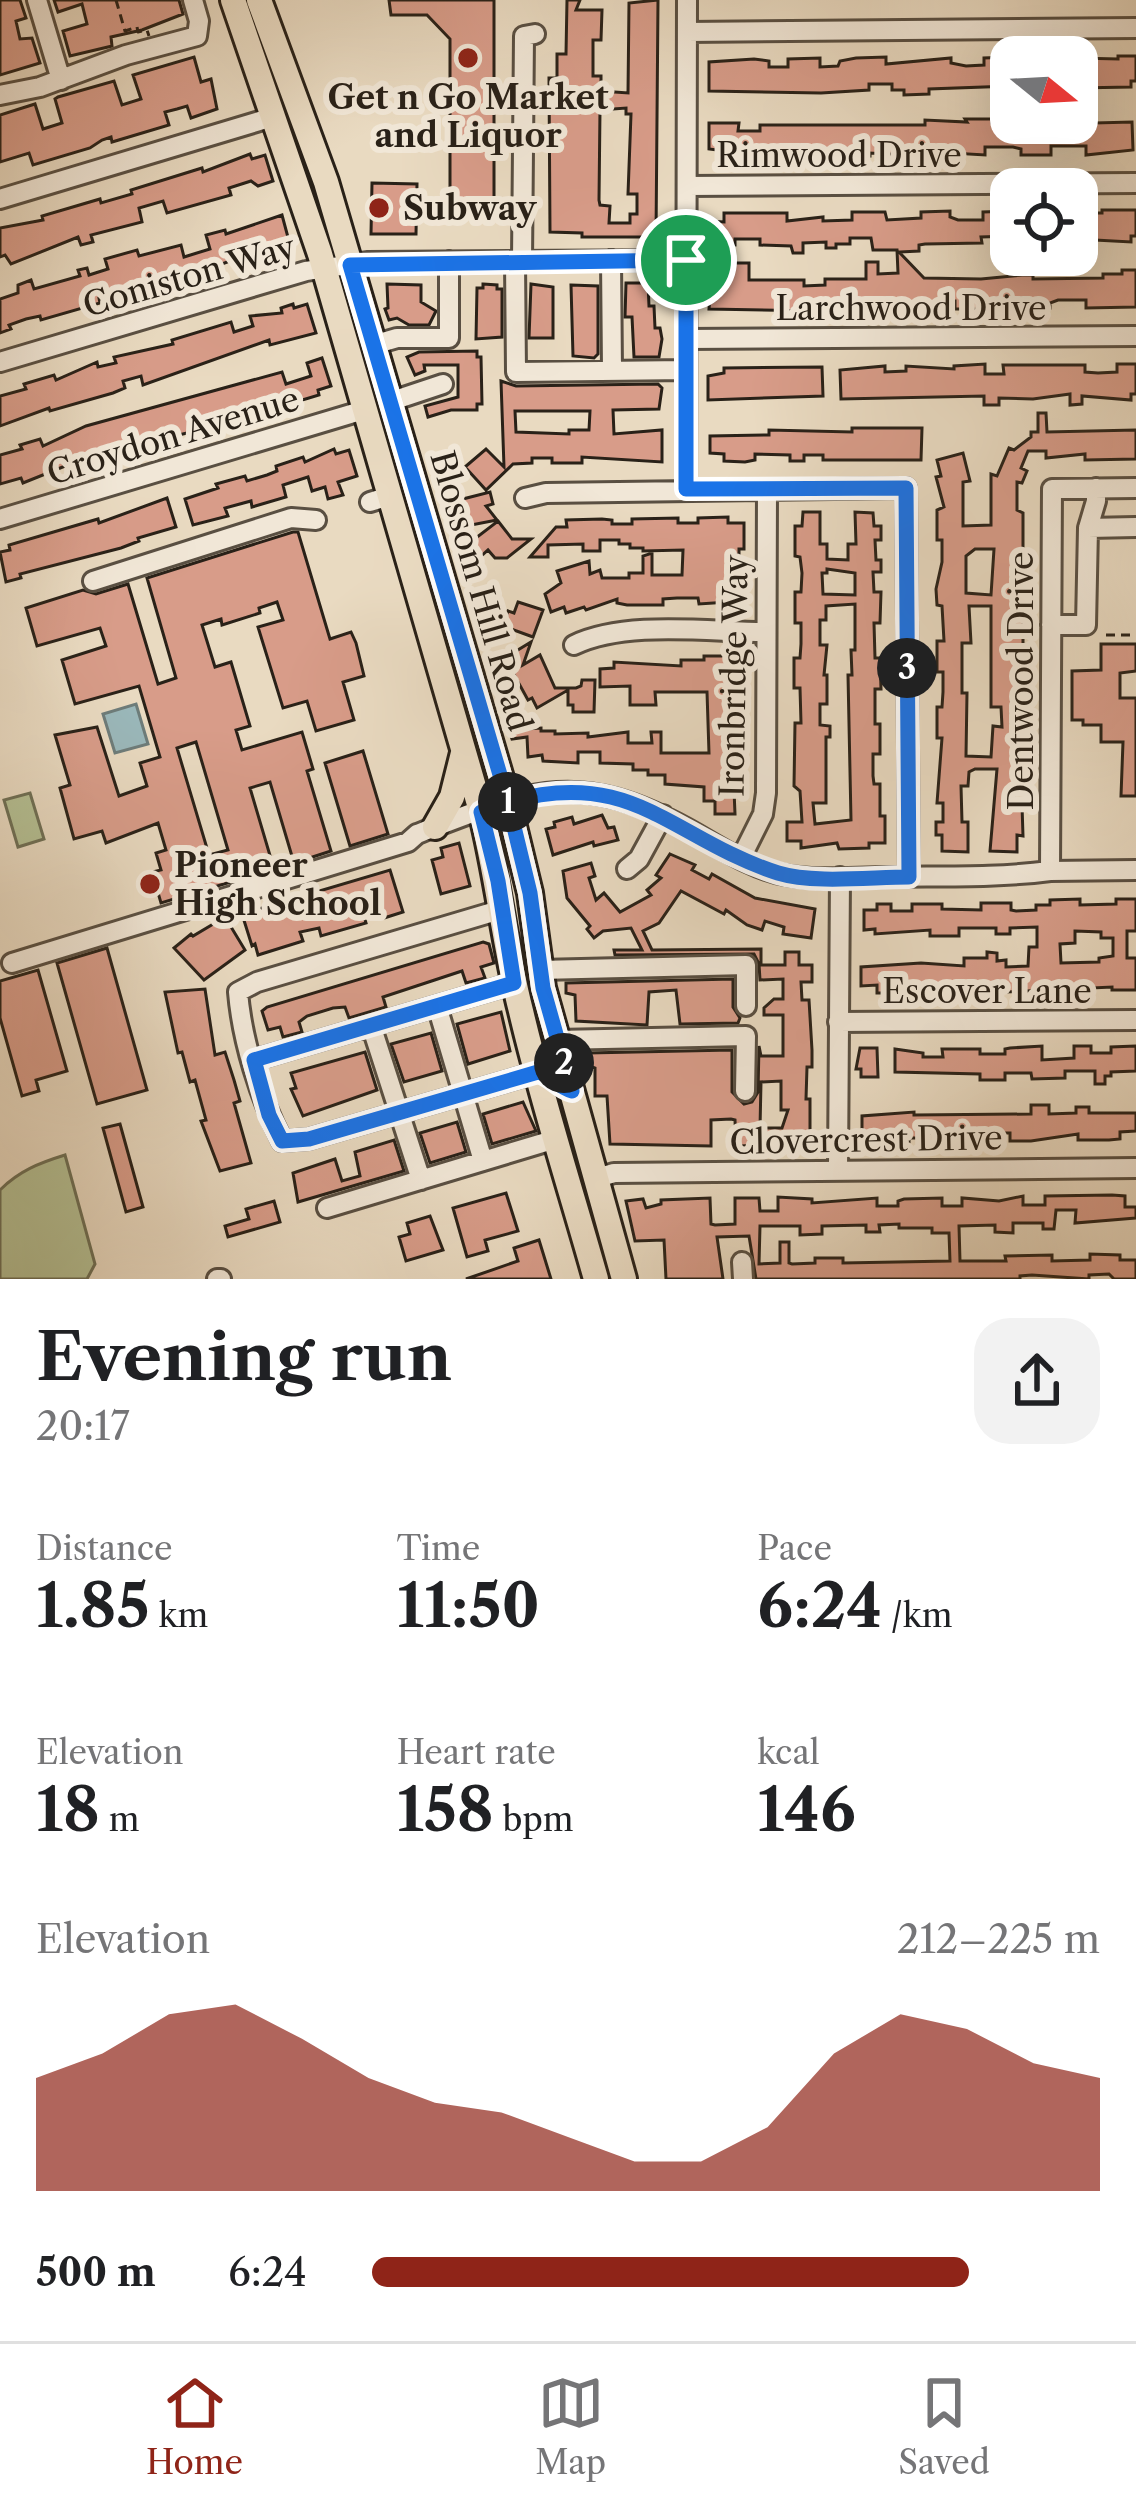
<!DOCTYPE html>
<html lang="en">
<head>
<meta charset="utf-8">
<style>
	:root { --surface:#fff; --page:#f2f2f2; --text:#202124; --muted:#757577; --line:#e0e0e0; --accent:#8f2418 }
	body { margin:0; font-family:"Libre Caslon Text",serif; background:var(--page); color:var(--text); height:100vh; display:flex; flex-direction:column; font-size:45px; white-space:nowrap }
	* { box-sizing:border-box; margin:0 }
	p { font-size:39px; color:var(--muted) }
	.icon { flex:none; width:66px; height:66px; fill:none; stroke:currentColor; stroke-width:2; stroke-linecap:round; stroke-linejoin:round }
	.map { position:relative; height:1279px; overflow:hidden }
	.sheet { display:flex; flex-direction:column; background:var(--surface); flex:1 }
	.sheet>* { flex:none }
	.needle { width:78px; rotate:108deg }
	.tools { position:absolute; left:990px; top:36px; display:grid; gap:24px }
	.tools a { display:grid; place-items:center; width:108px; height:108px; border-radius:24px; background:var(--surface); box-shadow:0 12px 48px #0002; font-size:60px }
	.pin { position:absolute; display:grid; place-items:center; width:102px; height:102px; color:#fff; margin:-51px; border:6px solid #fff; border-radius:50%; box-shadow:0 3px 12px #0007 }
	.km { position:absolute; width:60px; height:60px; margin:-30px; border-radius:50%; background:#222; color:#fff; font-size:33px; line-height:60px; text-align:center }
	.round { display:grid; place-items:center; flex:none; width:126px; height:126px; border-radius:36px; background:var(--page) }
	.head { display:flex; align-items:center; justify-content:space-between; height:204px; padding:0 36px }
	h1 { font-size:66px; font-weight:700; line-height:90px }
	.figures { display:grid; grid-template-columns:repeat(3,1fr); gap:18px; height:204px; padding:12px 36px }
	.figures div { display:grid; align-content:center }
	.figures b { font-size:60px; font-weight:700 }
	.figures small { font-size:33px; font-weight:400 }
	.figures p { font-size:33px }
	.chart { height:336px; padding:24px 36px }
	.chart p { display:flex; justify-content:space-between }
	.chart svg { width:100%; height:216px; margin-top:12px; fill:var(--accent); opacity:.7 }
	ul { padding:0 36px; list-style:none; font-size:39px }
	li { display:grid; grid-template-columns:192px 144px 1fr; align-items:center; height:90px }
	li i { height:30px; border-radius:15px; background:var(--accent) }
	.tab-bar { display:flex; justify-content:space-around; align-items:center; height:168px; border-top:3px solid var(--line); background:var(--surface); font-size:33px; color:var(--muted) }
	.tab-bar a { display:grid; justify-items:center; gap:6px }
	.tab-bar .on { color:var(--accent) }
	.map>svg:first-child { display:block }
	.green { fill:#b5c094; stroke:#6f7056; stroke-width:3 }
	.water { fill:#9ab8bb; stroke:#6d7c7a; stroke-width:3 }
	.building { fill:#d89c89; stroke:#292118; stroke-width:3; fill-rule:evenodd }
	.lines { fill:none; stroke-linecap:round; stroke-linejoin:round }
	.minor-casing { stroke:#594f42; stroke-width:24 }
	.major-casing { stroke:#292118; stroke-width:30 }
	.path { stroke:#292118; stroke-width:3; stroke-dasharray:9 6; stroke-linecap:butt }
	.minor { stroke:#f1e7d7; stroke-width:18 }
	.major { stroke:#e9dac1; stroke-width:24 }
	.route-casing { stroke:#fff; stroke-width:24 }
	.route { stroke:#1a73e8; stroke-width:15 }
	.poi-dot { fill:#8f2418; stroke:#f1e7d7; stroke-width:4.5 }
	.labels { text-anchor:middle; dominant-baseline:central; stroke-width:12; stroke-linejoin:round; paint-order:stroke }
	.poi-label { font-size:33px; font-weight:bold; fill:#292118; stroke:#f1e7d7; text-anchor:start }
	.street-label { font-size:33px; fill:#292118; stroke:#f1e7d7 }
</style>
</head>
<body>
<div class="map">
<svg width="1136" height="1279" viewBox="0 0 1136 1279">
	<rect width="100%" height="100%" fill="#e9dac1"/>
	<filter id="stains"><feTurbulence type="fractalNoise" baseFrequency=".00167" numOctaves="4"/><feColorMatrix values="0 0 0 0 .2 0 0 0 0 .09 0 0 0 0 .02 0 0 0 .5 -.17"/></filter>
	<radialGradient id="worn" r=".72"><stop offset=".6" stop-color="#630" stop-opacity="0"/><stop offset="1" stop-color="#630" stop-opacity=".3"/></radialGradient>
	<path class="green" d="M30,793L44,839L18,847L4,800Z
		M65,1155L95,1264L87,1279H0V1190C19,1171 39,1163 65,1155Z"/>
	<path class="water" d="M136,704L148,744L115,753L103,714Z"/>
	<path class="building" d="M0,0H20L26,18L16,21L20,39L32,38L40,63L0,75Z
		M54,0H179L183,14L142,30L111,37L112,46L70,56L63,31L87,24L82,4L58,12Z
		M389,0H494V200H450V39L427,15H391Z
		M567,0H580L576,10H602L601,40H593V76H601V91L628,93L629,3L658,0L656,237H582V233L550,232L549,78H557V54H566ZM626,108V114H631L628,194H637V214H630V223H609L610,206L600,205L599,200L600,110Z
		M1118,56H1136V81H1131V87L1077,88V58L1118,59Z
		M194,57L201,82L211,79L217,109L191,118L187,106L177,109L165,112L169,125L112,142L111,137L102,140L90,148L33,165L29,153L0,162V115L35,104L43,129L62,123L55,99L58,97L114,81L122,105L141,99L133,75Z
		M886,57V64L951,58V63L966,66L984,65V58L1011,57V86L929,89V94L904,95V90H892V84H869V90L821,93L709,91V62L754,59L769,61V67H788V59L820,58V67L838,66L840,61L856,58Z
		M965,119H992V123L1015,125L1132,122L1133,150L1086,155V146H1051V155H1021V149L1013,147H985V155L935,152L933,156L870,153V156L857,157L856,148L836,149V154L802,157H791V149H770V154L743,157H724L725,151L709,149V123H739L738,131H760V125H925V120L967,122Z
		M250,154L252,159L265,155L273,181L258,186L251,181L229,188L231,195L167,213L163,201L139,208L142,222L91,235L93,242L81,245L78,237L11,264L5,255L0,257V228L43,220L42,216L100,199L101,203L132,194L131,190L202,168L203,172Z
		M372,183L417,184L416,234H371Z
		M1102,210H1136V236H1131V242L1077,239V213H1102Z
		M950,211V217L958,220H983V212L1011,211V236L981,237L982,243L925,244L919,245V251L899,252L924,278L981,279L1022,275H1033V279L1103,278V274H1122V270H1136V307L1086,308V300H1058L1050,303V308L988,306V309H955V301L921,302V309L902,310L841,311L840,303H820V311L709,309L710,294H704L707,259H717L716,285L735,263H749V280H804V286L825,285V279H866V262H878V274L898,273L897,250H873L871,238H850V244H836V248H826V242L803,243V253H793L791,246L760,245V239H735V245H709V221L724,222V213H787V221L823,217V221L852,220V212H885L887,220L921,218V212Z
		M282,215L289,241L277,245L278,250L247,259L246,255L187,277L186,272L130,294L128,289L99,298L100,303L41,320L40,316L26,319L9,325L11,329L0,333V299L18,293V285L31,280L34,289L80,276L78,270L87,268L89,275L108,269L105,259L137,250L139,256L181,245L184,257L210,249L206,235L225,230L226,234Z
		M626,283H648L649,306H654L655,328H660L662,339L659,357H634L632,317H625Z
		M387,284L421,285V302L436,311L429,325H409L397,318L389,320L385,309L388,308Z
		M483,284L497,285V289H502V337L476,339L477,288H483Z
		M531,284L553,287V338H529Z
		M571,285L598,286V354L594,358L573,356Z
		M293,304L294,308L307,304L316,333L270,345L269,340L143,385L141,376L123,381L125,388L113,393L50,411L49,408L0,426V396L26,389L24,384L54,375L56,380L97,362L98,367L116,363L114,357L173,344L172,340L231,322L234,332L253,326L250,316L282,313L281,308Z
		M477,351V357H481L482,404H477V410H451L428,417L425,406L458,397V365H424L425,371L415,375L407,357L419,352Z
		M322,358L331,386L318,390L319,395L289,404L288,398L270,404L272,409L259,412L258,407L240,413L242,418L229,422L228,416L199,425L200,430L139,444L140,448L82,465L80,460L23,483L21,478L0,484V455L22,449L20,445L40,439L43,446L86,426L282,372L286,384L311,376L307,363Z
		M985,364V374H1004L1003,365H1085V372L1098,373L1117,372V364H1136V394H1131V400L1082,396V404L1070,405V394L1033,399L999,398V405H984V396L841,399L840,370L885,366V372L906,371V366L954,369V366Z
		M822,367L823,396L708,400V376L724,373V368Z
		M501,381L516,386L658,384L662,388L659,409L613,410L614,434L662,430V462L582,457V463H552V458H532V463L513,464L486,490L465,467L486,449L504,467ZM515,411H590L589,430H569V434L516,432Z
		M1038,413H1046L1047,432L1136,430V459L1085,460V454L1046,458V451H1028L1021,468L1027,471L1022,483L1017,482V510L1023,513V574H1017L1018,609H1023V654L1017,653V674H1023V736L1022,771L1016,770L1014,800L1015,805H1022L1023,836L1017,835V852L990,851L997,769H975L969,772L968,786H961L962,822H968V852L942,851V835H936V822H943V803H937L942,738H937V707H942L943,692V672H937V641H944L942,606L937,605L936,589L942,562V540H937V510L944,507L936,477L941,476L937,460L963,453L970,481L963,482V526L991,525V474L997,476L1009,448L1014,450L1031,437V432H1038ZM975,549H994L991,595L966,593V556ZM969,606H991V707H1001L1002,727L993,726L991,757L966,756L967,693H962V643H971Z
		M852,428H922L921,460H823V455H804V461H790V455L755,454V460L745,462L724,461V454L710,453V436L769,435V430L852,432Z
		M334,449L336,454L349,450L357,476L338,482L343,495L328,499L325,487L312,491L308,477L283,485L286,497L252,507L251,501L225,508L228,516L193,525L185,499L218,488L216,484L245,476L247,481L267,475L277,471L276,466L303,457L305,462Z
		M490,492L493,504L486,506L497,520L461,527L459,500Z
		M167,498L176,527L138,538L139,541L121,548L20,574L21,578L6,582L0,552L10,550L9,545L98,519L99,523Z
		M803,512H820V544H827V559L848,560V544H856L855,512L873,513L874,526H881V540H875L876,560H881V572H873L874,592H881L880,623H874L875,658H880L881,689H875V724H880V754H873V776L874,784H880V816H885V843H869V848L839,849L837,843L801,848V841H787V822H802L800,791L794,786L795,723H801L800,688H794V658H800L801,644V623H795V592H801L802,573L800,557L795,556V526H802ZM827,569L855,573V595L823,594L822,573H827ZM855,604V650H851L852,675H848L851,820L815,824L813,803H826V737H830V726L820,725V704H827V675H824L827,645H820V620H826V606Z
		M728,517V523H744V549H739V555H730L731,575H742L743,601L699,604L698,598H677L663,599V605H627L617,603V599L586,610L584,607L566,613L564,607L551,612L545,594L561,583L557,571L589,561L590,574L600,570L602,578H629V573H643V556L652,553V575H682L683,550L643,551V548H630V544H619V540H600V551H583V544L548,545V557H530L556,527H567L566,520L602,519L612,520V524H632V519L678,518V523H698V518Z
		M498,521L512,539H531L507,558H495L488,550L479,558L468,544Z
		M293,532H298L330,639L351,632L356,643L364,676L343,682L354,720L316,731L307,701L283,708L258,627L283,620L277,602L259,608L260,613L222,625L221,619L202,625L215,667L231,662L250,726L236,730L242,750L302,732L313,769L307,771L331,851L294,863L270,782L250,788L274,869L161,903L152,872L161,870L156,853L166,850L158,823L106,843L102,831L74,839L60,788L70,785L55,735L97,727L119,796L147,786L140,763L160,757L139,686L75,704L62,660L106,646L100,628L37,646L26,608L83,590L96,594L128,584L158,684L176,678L147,578ZM196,742L228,850L209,855L177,748Z
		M518,602L543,610L533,637L503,626L508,611L514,613Z
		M531,642L523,665L540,655L555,688H576L581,686L582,680H595L594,712H573V705H568V690L537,708L532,698L528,700L511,669L506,672L500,661Z
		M1101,644H1136V671L1120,673V698H1136V796H1121L1123,742H1101V725H1083V720H1072V671L1101,670Z
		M704,656H733V670H738V715H731V735H738V766H733L735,814H715V801H704V787L665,784V775H648V770H633V764L600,763V752H578V763L543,761L542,755L528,757L527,737L512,739L509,730L541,728V731H555V734L588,733V737L628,732V743H652L651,732H661V753H709L707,692H655L656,705H630V686L600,687V669L614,668V662L681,666V660H704Z
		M363,751L388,834L350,846L325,763Z
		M602,815L608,828L614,827L618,840L594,846L593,842L553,855L546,829L555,827L554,822L572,817L574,824Z
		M459,843L470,886L441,894L432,860L443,857L441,848Z
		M670,854L695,865L692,870L709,879L712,874L755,898L815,909L811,938L783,934L784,927L765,921L762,930L747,925L726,910L724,914L681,891L659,923L643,931L652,950L761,949V965H785V952H799V965H812V982H801L802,1000H809L812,1050V1067H807L806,1099H810V1130L803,1144L770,1148V1145L736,1146L735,1120L731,1119L711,1120V1146L610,1144L607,1096H595V1068L587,1065V1053L732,1050V1092L744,1104L752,1102L758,1092L759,1046L761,1056H783V1015H764V1008L774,999H783V979L760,980L759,964L754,954L615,955L614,950H642L631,928L603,931L594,938L587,929L590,926L567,898L563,871L591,863L595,876L589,878L596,900L604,893L620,912L651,895L647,890L661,878L656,875ZM781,1081V1110H788L782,1128H760L761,1082Z
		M390,870L403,912L384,918L381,907L363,913L366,923L321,936L319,928L300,932L303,941L258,955L255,944L252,946L242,914Z
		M1080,899V905L1116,904V899H1136V931H1127V958H1136V990H1112V987L1006,992V986L976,984V992L910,995V982H889V993H877V985L861,986V967L921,963L964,966V958H987V952L997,953V961L1006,960V967L1028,966L1029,947H1037V927L1010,928V934H996V928H959V936H930V930L875,934V929L864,930V910H877V904H891V911H912V904H942V909L981,910V903H1011V910L1016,911L1036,910V905H1050V900ZM1075,931L1101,932V938H1113V956L1099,958V962L1061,963L1060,944L1075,943Z
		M225,917L245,950L204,980L174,948L191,934L193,936Z
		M483,942L489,944L494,963L481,967L485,978L466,983L462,971L383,997L386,1007L349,1018L345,1007L333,1008L307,1016L299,1022L302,1032L283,1037L280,1027L268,1030L262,1011L267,1007Z
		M107,948L147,1090L97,1104L57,963Z
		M38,970L67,1071L36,1080L39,1091L22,1096L0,1018V981Z
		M733,979V1007L740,1018L738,1023L680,1024L676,990L649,992L647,1025L576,1021L575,995L566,993V983Z
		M205,989L215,1055L225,1052L234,1080L240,1101L234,1103L251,1163L220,1171L201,1121L206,1120L195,1080L190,1082L182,1052L178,1053L165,992Z
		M501,1012L510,1051L468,1064L457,1024Z
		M431,1033L442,1071L404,1082L391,1044Z
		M1042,1046V1060L1074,1058V1046H1091V1053H1111V1047L1136,1046V1071L1111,1072V1076H1105V1084H1095V1071H1065V1078L1032,1079L1031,1073H1005V1080H980V1074L895,1072V1049L923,1053V1057H943L942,1049H980V1054H1005V1049L1010,1048Z
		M860,1048H877L878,1077H861V1069H856Z
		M365,1052L377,1090L303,1116L291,1089L296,1088L291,1073Z
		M523,1102L536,1131L492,1144L483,1114Z
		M1031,1105H1049V1114L1076,1113V1107H1089V1113H1136V1131L1120,1132V1139L1109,1140H1078V1134L1031,1141H1010V1133H989L986,1140L943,1141V1133H924V1138H909V1142H878V1134H862V1116L914,1112V1115L1031,1114Z
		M457,1122L466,1152L430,1163L420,1133Z
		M120,1124L143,1207L126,1212L103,1128Z
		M394,1140L404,1171L298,1202L293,1173L335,1159L342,1181L360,1176L355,1152Z
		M506,1193L518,1231L485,1240L488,1251L467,1257L453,1208Z
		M1112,1195L1125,1196V1207H1136V1218L1075,1223L1076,1210H1056L1054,1229H1043V1223H1013V1233L995,1232V1225L959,1226L960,1261H1006L1005,1256L1052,1255V1261L1090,1260V1254L1120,1255V1260H1136V1279H1114L1109,1274L1089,1275V1279L1032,1275L1020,1276V1279H756L749,1236L717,1237L723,1279H666L664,1240L635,1241L626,1201L643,1199L646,1208L661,1204V1200L710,1198L711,1224L715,1225L735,1224V1198H759L760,1211H778V1197L812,1199V1203L877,1198V1206H898V1201L904,1199L942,1198V1206H962V1198L999,1201L1023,1196V1205H1045V1196ZM899,1224V1228H932V1233H949L950,1261L843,1263V1258H815V1263L792,1264L789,1263V1242H780V1263L759,1264L760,1226H800V1235L822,1234V1226L866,1225V1232H880L879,1225Z
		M274,1201L280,1222L228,1237L225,1226L249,1219L246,1209Z
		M430,1216L443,1250L406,1261L399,1237L410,1234L407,1223Z
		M539,1240L551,1279H466L518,1261L514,1248Z"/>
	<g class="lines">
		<g class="minor-casing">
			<path id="minor" d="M37,0L61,80
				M687,32L1136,28
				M0,95L40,87L126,55L197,36L199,21L193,0
				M687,186L1136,183
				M0,199L273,117
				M611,260L612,370
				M515,261L516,372L686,370
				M522,261L524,36L535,34
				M686,339L1136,336
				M373,345L397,338H449V261
				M0,362L306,271L367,262L686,260
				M392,401L443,384
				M1136,488L1052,489L1050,871L1136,870
				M686,489L687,0
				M525,498L546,493L906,488L909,877
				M370,502L389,496
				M0,519L364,410
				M1088,528L1136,527
				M93,581L291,518L316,520
				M1051,625H1086L1088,528L1096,501V488
				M574,645C626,620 709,632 766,632
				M741,858L763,814L766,793L767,491
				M627,869L639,859L663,815
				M503,909L257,982L238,992C242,1041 260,1098 282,1141L309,1139L538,1072
				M12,963L408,842L417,834C528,791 576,768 686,828C717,845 751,869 785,875C817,881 853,877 886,877C940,876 996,878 1050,871
				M540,970L746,965V1006
				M437,1006L483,1161
				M838,1022L1136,1020
				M371,1025L421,1180
				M557,1040L746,1036L745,1091
				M254,1060L514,983
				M838,1171L840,877
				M597,1178L614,1173L1136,1168
				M327,1208L556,1139
				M742,1262L743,1279
				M217,1279H221"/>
		</g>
		<g class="major-casing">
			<path id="major" d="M233,0L320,254L481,811C498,878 504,945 521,1011C542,1101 571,1190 596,1279
				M259,0L326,182L508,802L530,893L543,988L624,1279
				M435,827L452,797L463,753"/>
		</g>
		<path class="path" d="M116,0L125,31L137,27L138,32L147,30L149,36
			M1106,635H1136"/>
		<use href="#minor" class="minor"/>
		<use href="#major" class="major"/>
	</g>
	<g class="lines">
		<g class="route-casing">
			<path id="route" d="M686,260L350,265L508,802L481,812L498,881L514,983L254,1060L269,1115L282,1141L309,1139L538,1072C552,1075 557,1087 572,1091L543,988L530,893L508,802C633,766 672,839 778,873C814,884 871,877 909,877L906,488L686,489V260"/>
		</g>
		<use href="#route" class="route"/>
	</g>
	<g class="poi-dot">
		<circle cx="468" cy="58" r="12"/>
		<circle cx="379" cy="208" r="12"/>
		<circle cx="150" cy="884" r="12"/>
	</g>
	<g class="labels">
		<g class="poi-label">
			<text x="468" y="97" text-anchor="middle">Get n Go Market<tspan x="468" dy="38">and Liquor</tspan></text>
			<text x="403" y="208">Subway</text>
			<text x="174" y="865">Pioneer<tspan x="174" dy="38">High School</tspan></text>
		</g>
		<g class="street-label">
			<text x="839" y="155">Rimwood Drive</text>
			<text transform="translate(189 276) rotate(-16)">Coniston Way</text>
			<text x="911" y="308">Larchwood Drive</text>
			<text transform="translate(173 436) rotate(-17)">Croydon Avenue</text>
			<text transform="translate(481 591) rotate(74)">Blossom Hill Road</text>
			<text transform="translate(734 676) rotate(-89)">Ironbridge Way</text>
			<text transform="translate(1021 681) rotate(-90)">Dentwood Drive</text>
			<text x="987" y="991">Escover Lane</text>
			<text transform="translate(866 1140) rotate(-1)">Clovercrest Drive</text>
		</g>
	</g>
	<rect width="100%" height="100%" filter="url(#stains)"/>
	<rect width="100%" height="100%" fill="url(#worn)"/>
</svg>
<div class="tools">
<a><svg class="needle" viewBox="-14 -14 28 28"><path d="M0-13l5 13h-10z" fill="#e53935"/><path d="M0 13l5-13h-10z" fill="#757577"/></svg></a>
<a><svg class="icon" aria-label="locate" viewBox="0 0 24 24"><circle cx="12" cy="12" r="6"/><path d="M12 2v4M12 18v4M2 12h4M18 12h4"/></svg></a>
</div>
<div class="pin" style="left:686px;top:260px;background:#1e9e55"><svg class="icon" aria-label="arrive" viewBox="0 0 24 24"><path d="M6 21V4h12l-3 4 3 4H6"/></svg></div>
<b class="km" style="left:508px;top:802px">1</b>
<b class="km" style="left:564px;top:1063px">2</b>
<b class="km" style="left:907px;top:668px">3</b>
</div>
<section class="sheet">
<div class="head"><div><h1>Evening run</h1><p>20:17</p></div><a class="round"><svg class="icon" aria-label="share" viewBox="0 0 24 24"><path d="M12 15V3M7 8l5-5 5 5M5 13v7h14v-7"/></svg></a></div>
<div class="figures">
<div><p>Distance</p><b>1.85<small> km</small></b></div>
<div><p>Time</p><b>11:50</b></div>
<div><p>Pace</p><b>6:24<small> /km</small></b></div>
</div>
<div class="figures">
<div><p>Elevation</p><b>18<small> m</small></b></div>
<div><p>Heart rate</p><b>158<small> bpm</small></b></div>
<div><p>kcal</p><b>146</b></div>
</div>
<div class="chart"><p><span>Elevation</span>212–225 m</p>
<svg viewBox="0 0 160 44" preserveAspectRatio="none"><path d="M0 44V21L10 16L20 8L30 6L40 13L50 21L60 26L70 28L80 33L90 38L100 38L110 31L120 16L130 8L140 11L150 18L160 21V44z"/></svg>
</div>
<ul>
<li><b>500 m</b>6:24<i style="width:82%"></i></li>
</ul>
</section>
<nav class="tab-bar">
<a class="on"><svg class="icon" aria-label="home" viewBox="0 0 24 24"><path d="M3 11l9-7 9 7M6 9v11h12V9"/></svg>Home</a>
<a><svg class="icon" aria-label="map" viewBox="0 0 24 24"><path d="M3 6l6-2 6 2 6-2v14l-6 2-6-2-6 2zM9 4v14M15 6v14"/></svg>Map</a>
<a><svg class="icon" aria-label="saved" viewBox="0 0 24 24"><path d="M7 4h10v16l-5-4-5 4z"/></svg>Saved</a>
</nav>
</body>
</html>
